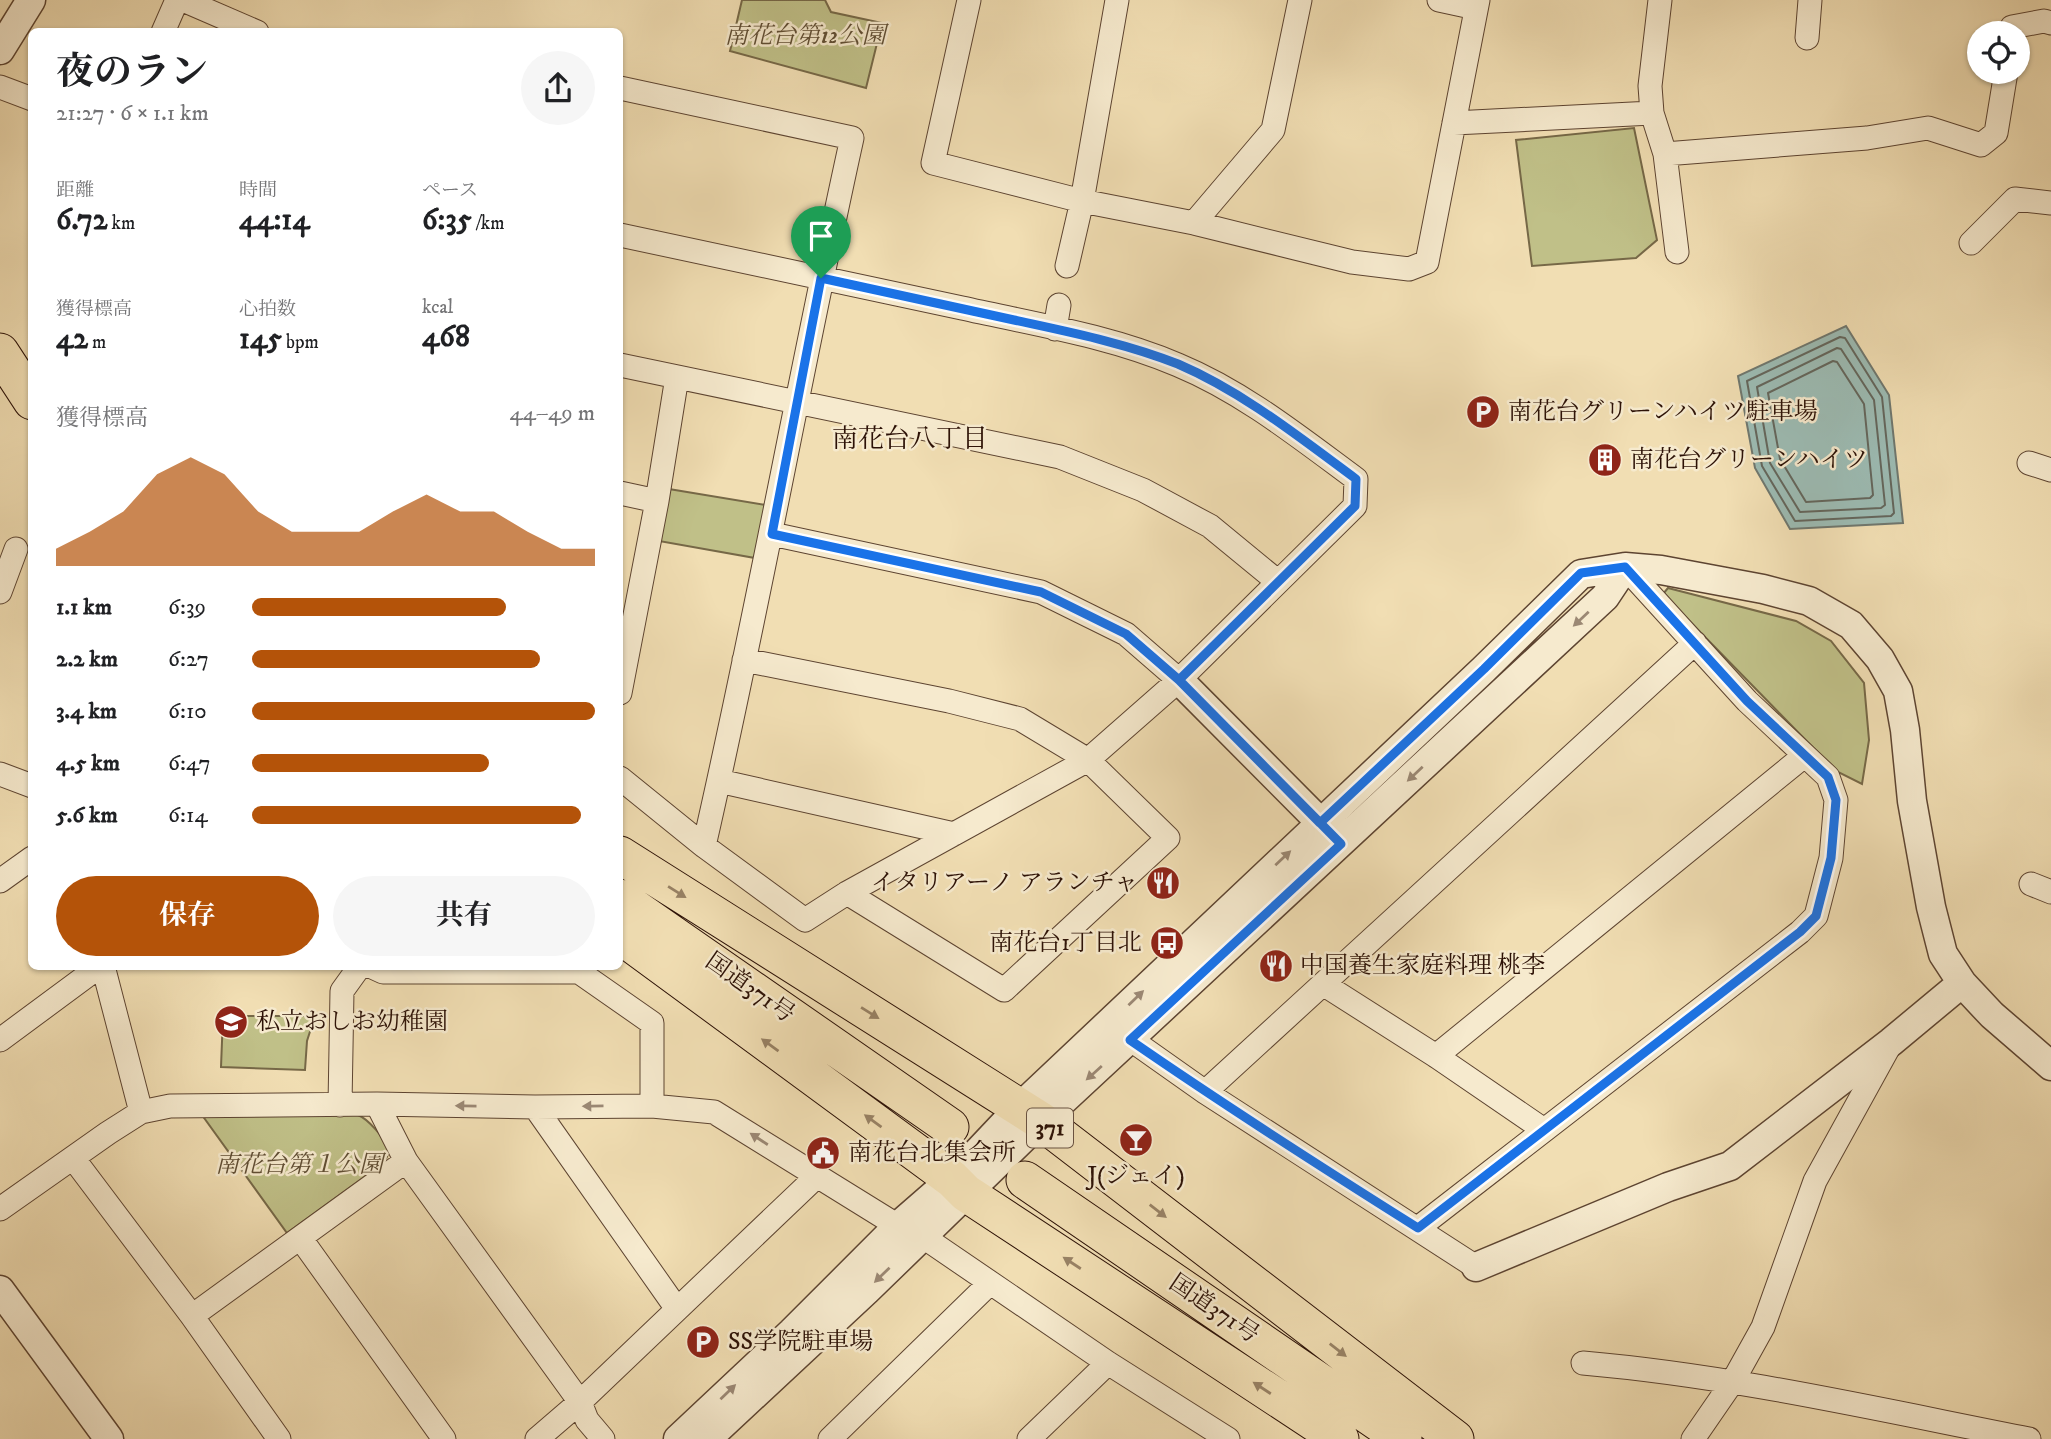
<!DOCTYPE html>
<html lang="ja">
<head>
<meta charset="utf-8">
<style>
	:root { --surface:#fff; --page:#f6f6f6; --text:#202124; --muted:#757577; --accent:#b45309 }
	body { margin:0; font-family:"IM FELL DW Pica","Noto Serif JP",serif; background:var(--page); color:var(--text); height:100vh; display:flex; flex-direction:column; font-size:26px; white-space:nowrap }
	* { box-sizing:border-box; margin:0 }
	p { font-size:23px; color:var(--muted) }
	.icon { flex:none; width:38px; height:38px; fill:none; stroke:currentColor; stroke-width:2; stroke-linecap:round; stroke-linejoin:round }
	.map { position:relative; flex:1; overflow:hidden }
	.panel { position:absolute; left:28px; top:28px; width:595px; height:942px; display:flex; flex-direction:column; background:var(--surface); border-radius:10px; box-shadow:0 2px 5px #0004 }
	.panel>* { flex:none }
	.tools { position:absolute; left:1967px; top:21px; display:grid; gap:14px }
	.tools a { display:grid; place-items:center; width:63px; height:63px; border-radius:50%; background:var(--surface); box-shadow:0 2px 5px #0004; font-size:35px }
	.pin { position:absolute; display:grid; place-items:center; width:60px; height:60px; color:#fff; margin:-72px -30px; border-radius:50% 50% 50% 0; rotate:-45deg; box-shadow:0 0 7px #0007 }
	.pin .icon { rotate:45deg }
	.round { display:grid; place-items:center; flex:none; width:74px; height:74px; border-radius:37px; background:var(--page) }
	.head { display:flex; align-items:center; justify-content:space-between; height:119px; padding:0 28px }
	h1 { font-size:38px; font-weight:700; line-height:52px }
	.figures { display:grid; grid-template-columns:repeat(3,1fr); gap:10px; height:119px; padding:7px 28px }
	.figures div { display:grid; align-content:center }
	.figures b { font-size:30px; font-weight:700 }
	.figures small { font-size:19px; font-weight:400 }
	.figures p { font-size:19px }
	.chart { height:196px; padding:14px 28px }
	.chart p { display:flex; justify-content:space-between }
	.chart svg { width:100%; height:126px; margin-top:7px; fill:var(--accent); opacity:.7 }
	.button { display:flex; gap:14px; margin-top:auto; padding:14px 28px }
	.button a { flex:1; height:80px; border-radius:42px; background:var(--accent); color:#fff; font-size:28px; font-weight:700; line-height:80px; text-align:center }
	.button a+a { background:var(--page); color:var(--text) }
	ul { padding:0 28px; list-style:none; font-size:23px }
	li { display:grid; grid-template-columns:112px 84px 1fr; align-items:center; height:52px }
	li i { height:18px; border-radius:9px; background:var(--accent) }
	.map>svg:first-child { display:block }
	.green { fill:#c0c088; stroke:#766847; stroke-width:2 }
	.water { fill:#9cbbb3; stroke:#6f776e; stroke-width:2 }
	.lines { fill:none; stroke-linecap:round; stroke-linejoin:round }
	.shore { stroke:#64665c; stroke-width:2 }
	.minor-casing { stroke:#5d4431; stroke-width:25 }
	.tertiary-casing { stroke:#5d4431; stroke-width:31 }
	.trunk-casing { stroke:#2c1106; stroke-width:39 }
	.minor { stroke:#f6eace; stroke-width:23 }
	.tertiary { stroke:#f6eace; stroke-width:28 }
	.trunk { stroke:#f1deb3; stroke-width:37 }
	.oneway { fill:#9b8874 }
	.oneway2 { fill:#988265 }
	.route-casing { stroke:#fff; stroke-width:14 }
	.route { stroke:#1a73e8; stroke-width:9 }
	.labels { text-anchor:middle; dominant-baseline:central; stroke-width:5; stroke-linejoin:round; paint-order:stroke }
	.shield { fill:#f6eace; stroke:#695242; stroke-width:2 }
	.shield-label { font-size:23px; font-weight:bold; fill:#2c1106 }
	.park-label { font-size:24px; font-style:italic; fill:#604e34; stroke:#f6eace }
	.poi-label { font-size:24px; fill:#2c1106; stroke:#f6eace; text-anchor:start }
	.street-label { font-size:24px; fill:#2c1106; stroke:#f6eace }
	.neighbourhood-label { font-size:26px; fill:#2c1106; stroke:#f6eace }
</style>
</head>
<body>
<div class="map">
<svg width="2051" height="1439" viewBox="0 0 2051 1439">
	<rect width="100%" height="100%" fill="#f1deb3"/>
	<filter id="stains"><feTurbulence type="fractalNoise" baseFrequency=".00286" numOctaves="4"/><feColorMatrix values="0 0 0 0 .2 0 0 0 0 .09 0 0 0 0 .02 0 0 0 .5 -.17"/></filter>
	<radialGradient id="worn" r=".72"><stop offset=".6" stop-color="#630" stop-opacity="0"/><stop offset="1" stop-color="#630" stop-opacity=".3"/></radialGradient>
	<path class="green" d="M742,0H825L831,12L882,23L866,88L730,51Z
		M1634,128L1657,240L1636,258L1532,266L1516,140Z
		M669,489L766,505L755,558L659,541Z
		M1668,588L1796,621L1831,641L1864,683L1869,740L1862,784L1836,771L1663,594Z
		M223,1016H315L307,1041L305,1070L221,1067Z
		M202,1115H358C368,1119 385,1138 388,1149C389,1155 386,1160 382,1164L287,1233Z"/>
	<path class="water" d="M1846,326L1889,395L1903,523L1790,529L1755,468L1738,376Z"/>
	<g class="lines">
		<path class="shore" d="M1840,337L1845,338L1882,397L1894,513L1891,516L1795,521L1762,466L1747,381Z
			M1837,348L1841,349L1874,400L1885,505L1881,508L1800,512L1770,463L1757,387Z
			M1833,361L1837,362L1864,404L1873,495L1870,498L1806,502L1780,459L1768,393Z"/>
		<g class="minor-casing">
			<path id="minor" d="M183,0L257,32
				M969,0L933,163L1082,201L1194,223L1352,262L1409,269L1427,262L1478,0
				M1439,0L1476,8
				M1660,0L1650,86L1652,113L1665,154L1677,252
				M163,32L177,0
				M2011,33L2012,27L2044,21L2051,23
				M1807,38L1810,0
				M0,87L32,99
				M620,88L852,138C800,373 758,611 704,846
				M1454,123L1652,113
				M1665,154L1867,138L1928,128L1981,145L1996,133L2006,72
				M1194,223L1273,130L1300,0
				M620,235C734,259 848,283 962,308C1034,324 1110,336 1178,365C1243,392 1299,437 1356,479L1355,506L1179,680L1088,760L847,893L805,920L704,846L620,778
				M1971,243L2015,199L2051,203
				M1067,266L1082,201L1117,0
				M1055,329L1059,305
				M620,365L1060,457L1143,490L1210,526L1277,581
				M2029,463L2051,470
				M620,493L657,501
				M772,534L1041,592L1126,634L1179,680
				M0,592L16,549
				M744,660L949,701L1020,719L1088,760L1168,838L1004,990L847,893
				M620,693L657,501L677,377
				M0,774L32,786
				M719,781L954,834
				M0,881L32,858
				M2031,884L2051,892
				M103,966L141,1112
				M370,966L383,972H579L652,1023V1106
				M1323,984L1436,1056L1544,1130
				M1130,1039L1205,1092L1476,1267
				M0,1040L100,966
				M1436,1056L1804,756
				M1205,1092L1695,643
				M377,1104L406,1161L580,1402L587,1420L603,1439
				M340,1105L342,991L360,966
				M535,1107L677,1309
				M73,1158L192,1316L279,1439
				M0,1209L108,1133L141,1112L170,1106L377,1104L535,1107L652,1106L714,1112L898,1226
				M1418,1228L1800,932L1816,916L1831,858L1836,800L1828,777L1747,701L1625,567
				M922,1236L1108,1363L1228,1439
				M301,1239L444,1439
				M192,1316L406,1161
				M1583,1363C1733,1376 1881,1410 2029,1439
				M537,1439L580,1402L816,1177
				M830,1439L990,1283
				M1029,1439L1108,1363
				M1693,1439L1733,1381L1763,1327L1815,1181L1890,1045"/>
		</g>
		<g class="tertiary-casing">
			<path id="tertiary" d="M0,50L31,0
				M1179,680L1332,834
				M1476,1267L1668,1187L1730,1166L1891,1042L1962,983
				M0,1290L109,1439
				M678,1439L792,1332L898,1226L952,1179L1020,1107L1484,669L1581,574L1625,567L1661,570L1763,589L1809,601L1851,625L1880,659L1898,691L1905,730L1912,801L1931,907L1943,954L1962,983L1992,1015L2051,1066
				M707,1439L867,1290L1041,1121L1605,597L1625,567"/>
		</g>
		<g class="trunk-casing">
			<path id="trunk" d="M0,352L32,401
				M620,855L1041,1121L1455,1439
				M620,898L950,1127
				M620,935L952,1179L966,1193L1340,1439
				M1025,1180L1403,1439"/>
		</g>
		<use href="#minor" class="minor"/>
		<use href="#tertiary" class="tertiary"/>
		<use href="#trunk" class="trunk"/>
	</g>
	<defs><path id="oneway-solid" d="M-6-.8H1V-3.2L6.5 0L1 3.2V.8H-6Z" transform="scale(1.75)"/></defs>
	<g class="oneway">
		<use href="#oneway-solid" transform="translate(1581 619) rotate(137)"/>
		<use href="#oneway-solid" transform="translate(1415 774) rotate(137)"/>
		<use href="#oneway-solid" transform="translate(1283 858) rotate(-43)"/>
		<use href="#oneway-solid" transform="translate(1136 998) rotate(-44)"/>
		<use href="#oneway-solid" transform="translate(1094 1073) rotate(138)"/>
		<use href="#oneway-solid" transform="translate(466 1106) rotate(-179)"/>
		<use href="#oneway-solid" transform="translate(593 1106) rotate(179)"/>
		<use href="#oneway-solid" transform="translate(759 1139) rotate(-147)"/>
		<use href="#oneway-solid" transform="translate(882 1275) rotate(136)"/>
		<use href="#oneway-solid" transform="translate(728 1392) rotate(-44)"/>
	</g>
	<g class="oneway2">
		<use href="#oneway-solid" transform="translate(677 892) rotate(32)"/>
		<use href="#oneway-solid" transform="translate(870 1013) rotate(32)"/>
		<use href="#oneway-solid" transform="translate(770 1045) rotate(-144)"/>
		<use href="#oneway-solid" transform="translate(873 1121) rotate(-144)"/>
		<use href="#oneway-solid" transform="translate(1158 1211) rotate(38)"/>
		<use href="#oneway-solid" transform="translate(1072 1263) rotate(-147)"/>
		<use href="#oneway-solid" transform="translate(1338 1350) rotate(38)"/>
		<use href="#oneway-solid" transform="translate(1262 1388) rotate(-147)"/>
	</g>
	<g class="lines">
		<g class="route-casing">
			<path id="route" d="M821,278L772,534L1041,592L1126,634L1179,680L1320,823L1484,669L1581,573L1625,567L1747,701L1828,777L1836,800L1831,858L1816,916L1800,932L1418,1228C1321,1167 1224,1105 1130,1040L1341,844C1287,789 1233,735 1179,680L1355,506L1356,479C1299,437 1243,392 1178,364C1125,343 1069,332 1014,320C950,306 886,292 821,278"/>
		</g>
		<use href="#route" class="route"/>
	</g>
	<defs>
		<g id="parking-disc" transform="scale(1.75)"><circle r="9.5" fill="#8f2418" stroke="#f6eace"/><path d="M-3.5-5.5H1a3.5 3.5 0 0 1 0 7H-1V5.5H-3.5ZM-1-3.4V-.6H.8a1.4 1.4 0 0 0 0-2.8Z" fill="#fff"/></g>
		<g id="building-disc" transform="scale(1.75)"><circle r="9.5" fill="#8f2418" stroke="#f6eace"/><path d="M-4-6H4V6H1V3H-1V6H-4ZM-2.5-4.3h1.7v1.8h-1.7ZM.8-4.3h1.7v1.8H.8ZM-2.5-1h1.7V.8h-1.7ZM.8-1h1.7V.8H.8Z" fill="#fff"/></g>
		<g id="restaurant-disc" transform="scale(1.75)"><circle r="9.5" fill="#8f2418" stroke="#f6eace"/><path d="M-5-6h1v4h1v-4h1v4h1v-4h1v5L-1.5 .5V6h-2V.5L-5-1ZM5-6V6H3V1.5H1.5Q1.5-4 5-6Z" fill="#fff"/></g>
		<g id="bus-disc" transform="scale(1.75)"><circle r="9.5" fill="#8f2418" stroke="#f6eace"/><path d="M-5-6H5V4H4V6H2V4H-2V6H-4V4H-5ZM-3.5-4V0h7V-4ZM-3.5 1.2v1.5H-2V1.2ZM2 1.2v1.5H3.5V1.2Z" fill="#fff"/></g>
		<g id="school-disc" transform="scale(1.75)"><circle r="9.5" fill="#8f2418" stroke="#f6eace"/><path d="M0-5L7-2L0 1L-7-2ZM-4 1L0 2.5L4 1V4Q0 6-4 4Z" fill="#fff"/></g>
		<g id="bar-disc" transform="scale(1.75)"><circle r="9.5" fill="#8f2418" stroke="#f6eace"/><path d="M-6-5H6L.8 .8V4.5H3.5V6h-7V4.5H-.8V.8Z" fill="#fff"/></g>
		<g id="civic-disc" transform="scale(1.75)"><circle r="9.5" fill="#8f2418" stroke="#f6eace"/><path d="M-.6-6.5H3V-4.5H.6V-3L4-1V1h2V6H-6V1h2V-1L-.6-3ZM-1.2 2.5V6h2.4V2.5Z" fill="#fff"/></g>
	</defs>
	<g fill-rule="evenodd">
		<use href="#parking-disc" x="1483" y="412"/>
		<use href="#building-disc" x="1605" y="460"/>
		<use href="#restaurant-disc" x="1163" y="883"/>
		<use href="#bus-disc" x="1167" y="943"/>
		<use href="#restaurant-disc" x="1276" y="966"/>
		<use href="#school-disc" x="231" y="1022"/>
		<use href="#bar-disc" x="1136" y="1140"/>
		<use href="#civic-disc" x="823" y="1153"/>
		<use href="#parking-disc" x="703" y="1342"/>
	</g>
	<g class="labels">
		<rect class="shield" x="1027" y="1108.5" width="46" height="39" rx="5"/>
		<g class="shield-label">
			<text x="1050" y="1128">371</text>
		</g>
		<g class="park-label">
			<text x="805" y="36">南花台第12公園</text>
			<text x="299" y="1165">南花台第１公園</text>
		</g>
		<g class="poi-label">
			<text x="1508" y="412">南花台グリーンハイツ駐車場</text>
			<text x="1630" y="460">南花台グリーンハイツ</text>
			<text x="1138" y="883" text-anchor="end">イタリアーノ アランチャ</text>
			<text x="1142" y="943" text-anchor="end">南花台1丁目北</text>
			<text x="1300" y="966">中国養生家庭料理 桃李</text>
			<text x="256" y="1022">私立おしお幼稚園</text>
			<text x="848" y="1153">南花台北集会所</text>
			<text x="1136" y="1176" text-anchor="middle">J(ジェイ)</text>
			<text x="728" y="1342">SS学院駐車場</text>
		</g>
		<g class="street-label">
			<text transform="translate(750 988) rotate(35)">国道371号</text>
			<text transform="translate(1214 1309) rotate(34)">国道371号</text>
		</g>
		<g class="neighbourhood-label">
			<text x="910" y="439">南花台八丁目</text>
		</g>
	</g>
	<rect width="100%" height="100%" filter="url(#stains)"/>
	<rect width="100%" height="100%" fill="url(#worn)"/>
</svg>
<div class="tools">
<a><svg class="icon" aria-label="locate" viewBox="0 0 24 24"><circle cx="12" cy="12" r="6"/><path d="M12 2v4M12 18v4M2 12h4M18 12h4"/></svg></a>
</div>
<div class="pin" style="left:821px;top:278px;background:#1e9e55"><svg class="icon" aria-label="arrive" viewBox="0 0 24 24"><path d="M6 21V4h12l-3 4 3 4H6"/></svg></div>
<section class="panel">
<div class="head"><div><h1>夜のラン</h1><p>21:27 · 6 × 1.1 km</p></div><a class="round"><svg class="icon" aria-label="share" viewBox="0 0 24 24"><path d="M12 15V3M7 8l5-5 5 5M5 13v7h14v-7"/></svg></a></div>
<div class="figures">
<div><p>距離</p><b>6.72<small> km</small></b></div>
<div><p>時間</p><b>44:14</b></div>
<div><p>ペース</p><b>6:35<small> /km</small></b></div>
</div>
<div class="figures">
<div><p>獲得標高</p><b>42<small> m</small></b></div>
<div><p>心拍数</p><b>145<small> bpm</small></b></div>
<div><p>kcal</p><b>468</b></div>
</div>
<div class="chart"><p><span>獲得標高</span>44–49 m</p>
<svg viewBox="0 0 160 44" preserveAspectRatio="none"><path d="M0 44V38L10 32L20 25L30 12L40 6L50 12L60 25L70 32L80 32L90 32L100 25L110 19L120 25L130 25L140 32L150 38L160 38V44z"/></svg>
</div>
<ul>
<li><b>1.1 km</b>6:39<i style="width:74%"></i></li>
<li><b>2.2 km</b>6:27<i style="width:84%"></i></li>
<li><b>3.4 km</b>6:10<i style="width:100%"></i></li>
<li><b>4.5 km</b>6:47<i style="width:69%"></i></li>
<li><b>5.6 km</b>6:14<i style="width:96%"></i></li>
</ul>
<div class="button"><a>保存</a><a>共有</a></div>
</section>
</div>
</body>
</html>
